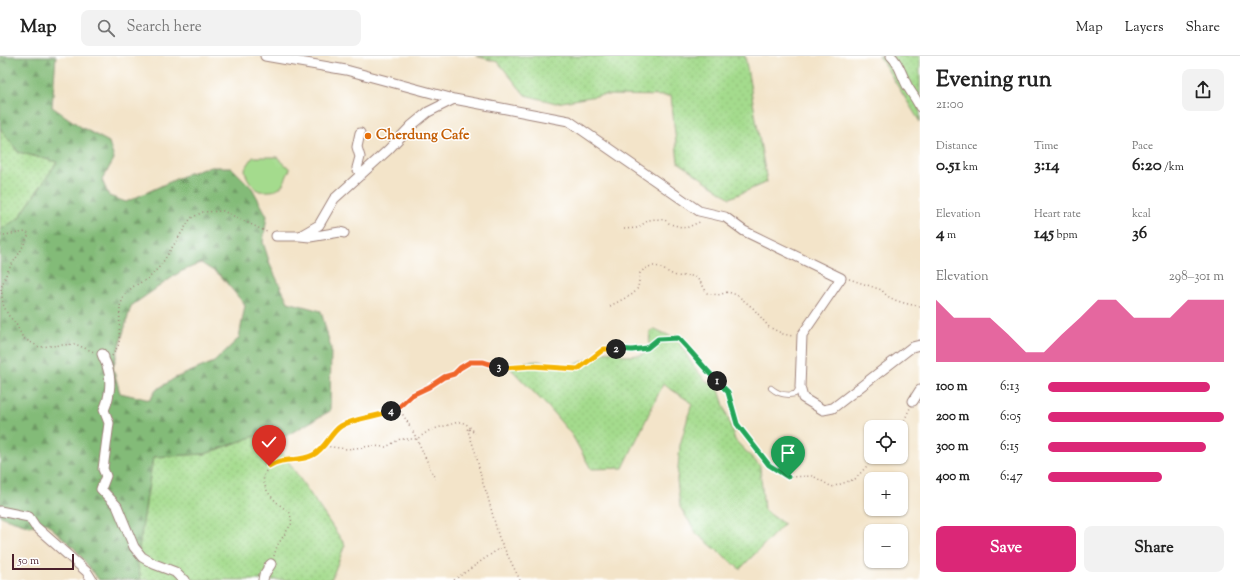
<!DOCTYPE html>
<html lang="en">
<head>
<meta charset="utf-8">
<style>
	:root { --surface:#fff; --page:#f2f2f2; --text:#222; --muted:#767676; --line:#e0e0e0; --accent:#db2777 }
	body { margin:0; font-family:"Sorts Mill Goudy",serif; background:var(--page); color:var(--text); height:100vh; display:flex; flex-direction:column; font-size:15px; white-space:nowrap }
	* { box-sizing:border-box; margin:0 }
	p { font-size:13px; color:var(--muted) }
	.icon { flex:none; width:22px; height:22px; fill:none; stroke:currentColor; stroke-width:2; stroke-linecap:round; stroke-linejoin:round }
	.map { position:relative; flex:1; overflow:hidden }
	.side { display:flex; flex-direction:column; background:var(--surface); width:320px }
	.side>* { flex:none }
	.fabs { position:absolute; left:864px; top:364px; display:grid; gap:8px }
	.fabs a { display:grid; place-items:center; width:44px; height:44px; border-radius:8px; background:var(--surface); box-shadow:0 1px 3px #0004; font-size:20px }
	.scale { position:absolute; left:12px; bottom:10px; width:62px; box-sizing:border-box; padding-left:4px; border:2px solid #4a1f2b; border-top:0; font-size:11px; line-height:14px; white-space:nowrap; color:#4a1f2b; -webkit-text-stroke:3px #fff; paint-order:stroke }
	.pin { position:absolute; display:grid; place-items:center; width:34px; height:34px; color:#fff; margin:-41px -17px; border-radius:50% 50% 50% 0; rotate:-45deg; box-shadow:0 0 4px #0007 }
	.pin .icon { rotate:45deg }
	.km { position:absolute; width:20px; height:20px; margin:-10px; border-radius:50%; background:#222; color:#fff; font-size:11px; line-height:20px; text-align:center }
	.round { display:grid; place-items:center; flex:none; width:42px; height:42px; border-radius:8px; background:var(--page) }
	.overview { display:flex; align-items:center; justify-content:space-between; height:68px; padding:0 16px }
	h1 { font-size:22px; font-weight:700; line-height:30px }
	.figures { display:grid; grid-template-columns:repeat(3,1fr); gap:6px; height:68px; padding:4px 16px }
	.figures div { display:grid; align-content:center }
	.figures b { font-size:17px; font-weight:700 }
	.figures small { font-size:11px; font-weight:400 }
	.figures p { font-size:11px }
	.chart { height:112px; padding:8px 16px }
	.chart p { display:flex; justify-content:space-between }
	.chart svg { width:100%; height:72px; margin-top:4px; fill:var(--accent); opacity:.7 }
	.button { display:flex; gap:8px; margin-top:auto; padding:8px 16px }
	.button a { flex:1; height:46px; border-radius:8px; background:var(--accent); color:#fff; font-size:16px; font-weight:700; line-height:46px; text-align:center }
	.button a+a { background:var(--page); color:var(--text) }
	ul { padding:0 16px; list-style:none; font-size:13px }
	li { display:grid; grid-template-columns:64px 48px 1fr; align-items:center; height:30px }
	li i { height:10px; border-radius:5px; background:var(--accent) }
	header { display:flex; align-items:center; gap:24px; box-sizing:border-box; height:56px; padding:0 20px; background:var(--surface); border-bottom:1px solid var(--line) }
	header strong { font-size:19px }
	nav { display:flex; gap:22px; margin-inline-start:auto; font-size:14px }
	.search { width:280px; height:36px; background:var(--page); display:flex; align-items:center; gap:10px; box-sizing:border-box; padding:0 14px; border-radius:8px; color:var(--muted); font-size:15px }
	main { display:flex; flex:1; min-height:0 }
	.map>svg:first-child { display:block }
	.grass { fill:url(#grass-dots); stroke:#777d5c }
	.forest { fill:url(#forest-firs); stroke:#666d52; fill-rule:evenodd }
	.park { fill:#a4db8d; stroke:#777d5c }
	.lines { fill:none; stroke-linecap:round; stroke-linejoin:round }
	.service-casing { stroke:#9e827a; stroke-width:6 }
	.minor-casing { stroke:#9e827a; stroke-width:11 }
	.path { stroke:#9e827a; stroke-width:1.5; stroke-dasharray:1 3; stroke-linecap:butt }
	.service { stroke:#fff; stroke-width:4.5 }
	.minor { stroke:#fff; stroke-width:9 }
	.split-1-casing { stroke:#fff; stroke-width:8 }
	.split-2-casing { stroke:#fff; stroke-width:8 }
	.split-3-casing { stroke:#fff; stroke-width:8 }
	.split-4-casing { stroke:#fff; stroke-width:8 }
	.split-5-casing { stroke:#fff; stroke-width:8 }
	.split-1 { stroke:#22a559; stroke-width:5 }
	.split-2 { stroke:#22a559; stroke-width:5 }
	.split-3 { stroke:#f5b400; stroke-width:5 }
	.split-4 { stroke:#f0652b; stroke-width:5 }
	.split-5 { stroke:#f5b400; stroke-width:5 }
	.food-dot { fill:#e8710a; stroke:#fff; stroke-width:1.5 }
	.labels { text-anchor:middle; dominant-baseline:central; stroke-width:3; stroke-linejoin:round; paint-order:stroke }
	.food-label { font-size:14px; font-weight:bold; fill:#c56008; stroke:#fff; text-anchor:start }
</style>
</head>
<body>
<header>
<strong>Map</strong>
<div class="search"><svg class="icon" aria-label="search" viewBox="0 0 24 24"><circle cx="10" cy="10" r="6"/><path d="M15 15l6 6"/></svg>Search here</div>
<nav><a>Map</a><a>Layers</a><a>Share</a></nav>
</header>
<main>
<div class="map">
<svg width="920" height="524" viewBox="0 0 920 524">
	<defs>
		<pattern id="grass-dots" width="8" height="8" patternUnits="userSpaceOnUse"><rect width="8" height="8" fill="#a4db8d"/><path d="M2 2h.1M6 6h.1" fill="none" stroke="#8fbc7a" stroke-width="1.8" stroke-linecap="round"/></pattern>
		<pattern id="forest-firs" width="22" height="20" patternUnits="userSpaceOnUse"><rect width="22" height="20" fill="#83bb78"/><path d="M5 1l3.5 6h-7zM16 11l3.5 6h-7z" fill="#6d9763"/></pattern>
	</defs>
	<rect width="100%" height="100%" fill="#fff"/>
	<filter id="ink" filterUnits="userSpaceOnUse"><feTurbulence type="fractalNoise" baseFrequency=".025" numOctaves="2"/><feDisplacementMap in="SourceGraphic" scale="8" xChannelSelector="R" yChannelSelector="G"/><feConvolveMatrix kernelMatrix="1 2 1 2 8 2 1 2 1" color-interpolation-filters="sRGB"/></filter>
	<filter id="wash" filterUnits="userSpaceOnUse"><feTurbulence type="fractalNoise" baseFrequency=".012" numOctaves="4" result="noise"/><feDisplacementMap in="SourceGraphic" scale="16" xChannelSelector="R" yChannelSelector="G"/><feGaussianBlur stdDeviation="0.9" result="paint"/><feColorMatrix in="noise" values="0 0 0 0 0 0 0 0 0 0 0 0 0 0 0 0 0 1.4 0 .05"/><feComposite in="paint" operator="in"/></filter>
	<g filter="url(#wash)">
		<rect width="100%" height="100%" fill="#f3e4c9"/>
		<path class="grass" d="M476,0H745L767,126L730,142L678,106L671,40L602,39L556,47L525,39L498,6Z
			M879,0H920V66Z
			M0,72L18,96L57,106L19,162L0,174Z
			M655,273L672,281L679,287L694,311L706,325L719,334L735,384L760,410L764,454L784,468L740,513L697,478L680,451L677,424L680,389L692,347L663,328L623,412L591,413L572,379L550,353L506,308L538,305L570,311L604,296L616,295L624,300L641,299L649,294L650,275Z
			M263,377L275,386L345,489L331,524H141L137,505L153,401L205,398Z"/>
		<path class="forest" d="M0,0H56L52,51L81,71L109,86L114,103L102,124L109,140L126,146L189,117L211,111H231L252,132L267,160L263,186L271,211L288,246L321,255L331,292L330,355L275,386L263,377L205,398L153,401L137,505L141,524H99L75,493L45,466L30,470L2,461L0,459V174L19,162L57,106L18,96L0,72ZM201,207L220,219L245,249L239,282L214,306L175,322L156,334L150,344L120,337L113,312L131,250L180,216Z"/>
		<path class="park" d="M253,101H277L290,113C281,133 282,136 259,135C251,128 246,123 245,113Z"/>
	</g>
	<g filter="url(#ink)">
		<g class="lines">
			<g class="service-casing">
				<path id="service" d="M771,332C778,338 786,340 795,338L800,331"/>
			</g>
			<g class="minor-casing">
				<path id="minor" d="M265,0L346,14L454,43L569,65L699,155L725,161L744,175L841,222L802,279L800,331L803,342L823,354L833,352L912,291L920,289
					M891,0C900,8 902,21 908,31C912,38 917,44 920,51
					M360,77L357,91L360,101L357,112L361,119
					M276,180H300L319,169L334,143L388,94L411,70L428,56L454,43
					M300,180L310,181L340,176L344,177
					M104,301L102,298C103,302 106,306 107,310C112,323 110,341 104,354L109,367L103,413L106,420L101,433L117,450L134,491L142,501L154,508L175,516L182,523L185,524
					M913,345L920,334
					M0,455L29,461L35,470L87,516L92,524
					M263,524L264,519L271,508L268,511"/>
			</g>
			<path class="path" d="M624,173L637,172L649,164L656,163L665,164L670,168L686,172L702,165
				M0,178L4,179L26,176L29,178L20,196L7,216L1,232L3,248L8,259L16,268L23,282L39,291L75,288L94,296
				M849,223L882,234C887,244 909,249 920,250
				M610,250L633,238L638,232L640,217C655,203 660,213 674,219C678,221 682,220 686,220C697,218 702,228 707,237L718,239L728,236L737,239L753,252L769,271L783,278L793,280
				M112,300L119,288L120,250L125,238L134,230L149,222L161,209L191,162L203,156L223,155L269,177
				M398,352C414,373 424,399 435,423
				M900,371L903,367L910,352
				M473,376L467,372L476,398L482,425L487,438L499,482L520,524
				M324,390L340,371L398,352L413,339L429,331L444,321L453,318L460,312L470,306H483L503,312L532,310L578,313L604,293L632,294L647,292L658,283L678,282L693,297L703,311L728,336L737,368L769,409L788,421L813,420L832,431L855,423L875,401
				M274,500L277,490L292,467L290,457C279,449 256,431 266,415C269,410 273,407 278,405C284,403 290,405 297,404C308,402 315,397 324,390L347,393L372,390L386,391L400,383H417L430,374L459,366C466,366 471,372 475,377
				M454,524L503,490"/>
			<use href="#service" class="service"/>
			<use href="#minor" class="minor"/>
		</g>
	</g>
	<g class="lines" filter="url(#ink)">
		<g class="split-1-casing">
			<path id="split-1" d="M717,325L728,336L737,368L769,409L788,421"/>
		</g>
		<g class="split-2-casing">
			<path id="split-2" d="M616,293L632,294L647,292L658,283L678,282C692,296 703,311 717,325"/>
		</g>
		<g class="split-3-casing">
			<path id="split-3" d="M499,311L503,312L532,310L578,313L604,293H616"/>
		</g>
		<g class="split-4-casing">
			<path id="split-4" d="M391,355L398,352L412,339L429,331L444,321L454,318L460,312L470,306H483L499,311"/>
		</g>
		<g class="split-5-casing">
			<path id="split-5" d="M269,410C285,400 298,407 313,399C325,393 331,376 341,370C354,362 376,361 391,355"/>
		</g>
		<use href="#split-1" class="split-1"/>
		<use href="#split-2" class="split-2"/>
		<use href="#split-3" class="split-3"/>
		<use href="#split-4" class="split-4"/>
		<use href="#split-5" class="split-5"/>
	</g>
	<circle class="food-dot" cx="368" cy="80" r="4"/>
	<g class="labels">
		<g class="food-label">
			<text x="376" y="80">Cherdung Cafe</text>
		</g>
	</g>
</svg>
<div class="fabs">
<a><svg class="icon" aria-label="locate" viewBox="0 0 24 24"><circle cx="12" cy="12" r="6"/><path d="M12 2v4M12 18v4M2 12h4M18 12h4"/></svg></a>
<a>+</a>
<a>−</a>
</div>
<div class="scale">50 m</div>
<div class="pin" style="left:788px;top:421px;background:#1e9e55"><svg class="icon" aria-label="arrive" viewBox="0 0 24 24"><path d="M6 21V4h12l-3 4 3 4H6"/></svg></div>
<div class="pin" style="left:269px;top:410px;background:#d93025"><svg class="icon" aria-label="check" viewBox="0 0 24 24"><path d="M5 12l5 5 9-10"/></svg></div>
<b class="km" style="left:717px;top:325px">1</b>
<b class="km" style="left:616px;top:293px">2</b>
<b class="km" style="left:499px;top:311px">3</b>
<b class="km" style="left:391px;top:355px">4</b>
</div>
<section class="side">
<div class="overview"><div><h1>Evening run</h1><p>21:00</p></div><a class="round"><svg class="icon" aria-label="share" viewBox="0 0 24 24"><path d="M12 15V3M7 8l5-5 5 5M5 13v7h14v-7"/></svg></a></div>
<div class="figures">
<div><p>Distance</p><b>0.51<small> km</small></b></div>
<div><p>Time</p><b>3:14</b></div>
<div><p>Pace</p><b>6:20<small> /km</small></b></div>
</div>
<div class="figures">
<div><p>Elevation</p><b>4<small> m</small></b></div>
<div><p>Heart rate</p><b>145<small> bpm</small></b></div>
<div><p>kcal</p><b>36</b></div>
</div>
<div class="chart"><p><span>Elevation</span>298–301 m</p>
<svg viewBox="0 0 160 44" preserveAspectRatio="none"><path d="M0 44V6L10 17L20 17L30 17L40 27L50 38L60 38L70 27L80 17L90 6L100 6L110 17L120 17L130 17L140 6L150 6L160 6V44z"/></svg>
</div>
<ul>
<li><b>100 m</b>6:13<i style="width:92%"></i></li>
<li><b>200 m</b>6:05<i style="width:100%"></i></li>
<li><b>300 m</b>6:15<i style="width:90%"></i></li>
<li><b>400 m</b>6:47<i style="width:65%"></i></li>
</ul>
<div class="button"><a>Save</a><a>Share</a></div>
</section>
</main>
</body>
</html>
